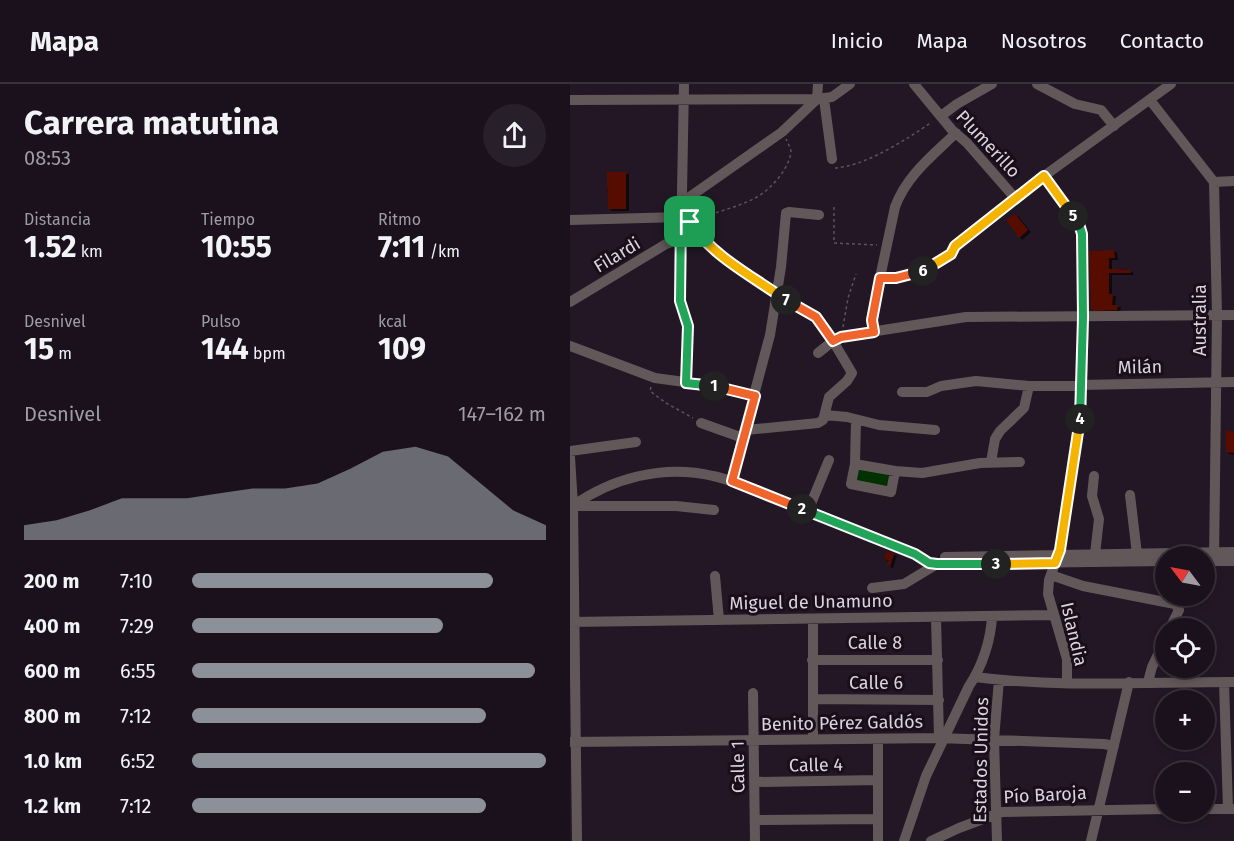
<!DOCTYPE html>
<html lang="es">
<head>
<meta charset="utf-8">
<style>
	:root { --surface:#1a111c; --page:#271f29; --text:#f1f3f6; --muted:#9f9da3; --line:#38313b; --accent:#8c9099 }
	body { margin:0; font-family:"Fira Sans",sans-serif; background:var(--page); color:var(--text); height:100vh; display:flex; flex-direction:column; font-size:22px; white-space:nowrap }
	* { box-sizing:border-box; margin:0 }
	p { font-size:20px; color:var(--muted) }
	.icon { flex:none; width:33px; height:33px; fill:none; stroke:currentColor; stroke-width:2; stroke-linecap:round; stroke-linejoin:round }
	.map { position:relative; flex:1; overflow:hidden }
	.drawer { display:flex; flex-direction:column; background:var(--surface); width:570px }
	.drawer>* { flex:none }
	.needle { width:39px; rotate:302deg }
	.controls { position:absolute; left:585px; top:462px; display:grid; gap:12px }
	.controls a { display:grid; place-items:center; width:60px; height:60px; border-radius:50%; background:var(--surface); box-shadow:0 3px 9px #0003,0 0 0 2px var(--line); font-size:30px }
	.pin { position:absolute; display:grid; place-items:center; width:51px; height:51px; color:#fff; margin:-26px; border-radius:12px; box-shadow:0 3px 9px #0006 }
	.km { position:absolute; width:30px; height:30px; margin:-15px; border-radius:50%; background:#222; color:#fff; font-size:16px; line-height:30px; text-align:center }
	.round { display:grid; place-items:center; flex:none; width:63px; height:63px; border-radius:32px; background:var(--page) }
	.overview { display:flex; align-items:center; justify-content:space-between; height:102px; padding:0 24px }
	h1 { font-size:33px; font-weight:700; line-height:45px }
	.metrics { display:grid; grid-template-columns:repeat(3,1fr); gap:9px; height:102px; padding:6px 24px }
	.metrics div { display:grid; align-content:center }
	.metrics b { font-size:30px; font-weight:700 }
	.metrics small { font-size:16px; font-weight:400 }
	.metrics p { font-size:16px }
	.chart { height:168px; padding:12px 24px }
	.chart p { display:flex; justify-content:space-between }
	.chart svg { width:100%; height:108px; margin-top:6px; fill:var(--accent); opacity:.7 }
	ul { padding:0 24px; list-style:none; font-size:20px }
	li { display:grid; grid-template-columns:96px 72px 1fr; align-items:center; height:45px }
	li i { height:15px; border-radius:8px; background:var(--accent) }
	header { display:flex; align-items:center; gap:36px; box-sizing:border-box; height:84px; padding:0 30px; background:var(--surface); border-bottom:2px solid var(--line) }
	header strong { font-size:28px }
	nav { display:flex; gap:33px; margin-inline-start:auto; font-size:21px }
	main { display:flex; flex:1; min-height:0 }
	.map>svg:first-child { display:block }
	.green { fill:#003101 }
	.building { fill:#560c00; filter:url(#shadow) }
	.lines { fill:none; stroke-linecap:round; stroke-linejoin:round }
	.path { stroke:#5d525f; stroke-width:1.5; stroke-dasharray:3 3; stroke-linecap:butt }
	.minor { stroke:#635859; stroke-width:10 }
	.split-1-casing { stroke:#fff; stroke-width:12 }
	.split-2-casing { stroke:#fff; stroke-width:12 }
	.split-3-casing { stroke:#fff; stroke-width:12 }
	.split-4-casing { stroke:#fff; stroke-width:12 }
	.split-5-casing { stroke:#fff; stroke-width:12 }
	.split-6-casing { stroke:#fff; stroke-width:12 }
	.split-7-casing { stroke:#fff; stroke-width:12 }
	.split-8-casing { stroke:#fff; stroke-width:12 }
	.split-1 { stroke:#22a559; stroke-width:8 }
	.split-2 { stroke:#f0652b; stroke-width:8 }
	.split-3 { stroke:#22a559; stroke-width:8 }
	.split-4 { stroke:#f5b400; stroke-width:8 }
	.split-5 { stroke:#22a559; stroke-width:8 }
	.split-6 { stroke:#f5b400; stroke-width:8 }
	.split-7 { stroke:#f0652b; stroke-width:8 }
	.split-8 { stroke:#f5b400; stroke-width:8 }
	.labels { text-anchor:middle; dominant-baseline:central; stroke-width:6; stroke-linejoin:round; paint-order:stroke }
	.street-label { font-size:18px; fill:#dcd3dd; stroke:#1a0e1b }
</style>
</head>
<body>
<header>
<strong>Mapa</strong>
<nav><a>Inicio</a><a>Mapa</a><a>Nosotros</a><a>Contacto</a></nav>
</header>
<main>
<section class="drawer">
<div class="overview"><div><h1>Carrera matutina</h1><p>08:53</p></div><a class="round"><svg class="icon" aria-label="share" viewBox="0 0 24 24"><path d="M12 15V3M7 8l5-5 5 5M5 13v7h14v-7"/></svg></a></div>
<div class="metrics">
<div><p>Distancia</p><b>1.52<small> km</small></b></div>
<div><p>Tiempo</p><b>10:55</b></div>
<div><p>Ritmo</p><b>7:11<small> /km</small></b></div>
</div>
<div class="metrics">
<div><p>Desnivel</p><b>15<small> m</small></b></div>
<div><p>Pulso</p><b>144<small> bpm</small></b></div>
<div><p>kcal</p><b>109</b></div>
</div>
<div class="chart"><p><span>Desnivel</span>147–162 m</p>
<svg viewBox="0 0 160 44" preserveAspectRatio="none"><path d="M0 44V38L10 36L20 32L30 27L40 27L50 27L60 25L70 23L80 23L90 21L100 15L110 8L120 6L130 10L140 21L150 32L160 38V44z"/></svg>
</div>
<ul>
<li><b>200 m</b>7:10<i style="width:85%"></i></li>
<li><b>400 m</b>7:29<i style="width:71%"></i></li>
<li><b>600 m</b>6:55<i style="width:97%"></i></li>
<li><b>800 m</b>7:12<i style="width:83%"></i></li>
<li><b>1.0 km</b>6:52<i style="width:100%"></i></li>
<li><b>1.2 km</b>7:12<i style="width:83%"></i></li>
</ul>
</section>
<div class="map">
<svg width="664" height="757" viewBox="0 0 664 757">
	<defs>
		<filter id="shadow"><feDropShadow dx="3" dy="2" stdDeviation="0" flood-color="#0009"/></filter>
	</defs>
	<rect width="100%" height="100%" fill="#231725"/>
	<path class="green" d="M287,384L319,390L317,402L285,397Z"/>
	<path class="building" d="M37,88H56V125H38Z
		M445,130L458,146L449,154L436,136Z
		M544,166L545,174H539V185L560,186L561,189H539V210H543L542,221H548L547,226L523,227L521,224L519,167Z
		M656,346L664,348V369L656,368Z
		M317,467L324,470L320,482L317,481L319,476L314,475Z"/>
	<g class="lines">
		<path class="path" d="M265,84C296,82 337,55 362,38
			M264,123V159L307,161
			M129,135C148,127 169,123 187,113C201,105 219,85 221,68C221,64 218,60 216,55
			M318,194H326L348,188
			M273,243L278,214L286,190
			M116,289L117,252
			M81,303L80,307L96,319L123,334"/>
		<path class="minor" d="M114,0L110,217L118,242
			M344,0L382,46L397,59L445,114
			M467,0L505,20L531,26L544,42
			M254,15L262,75
			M0,16L247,15L248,0
			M580,16L644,98L647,231L644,477
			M371,32L387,20L422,0
			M474,92L509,140L512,150L514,233L511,332L490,466L479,496L478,510L497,575V598
			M644,98L664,97
			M111,119L212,48L247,15L262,13L280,0
			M111,133L116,134L136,159L153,173L217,217L246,233L263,257L275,252L396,233L664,231
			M0,136L111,133
			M355,186L381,170L385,162L474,92L601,0
			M0,218L96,160L112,154
			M304,247L301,236L325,123C336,92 363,71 386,49
			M0,262L85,294L144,302L185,312
			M332,308H357L371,302L406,297L459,302L664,298
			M255,331L277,333L309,341L365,346
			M286,336L285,380L281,400L321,408L325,387
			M131,339L173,354
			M176,346L248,339L253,336L259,313L277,297L282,289L263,257L248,269
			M0,367L66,358
			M0,373L3,421L7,757
			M421,378L425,355L430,347L454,324L459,302
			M285,380L325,387L352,389L410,379L450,378
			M524,392L522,412L529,435L525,470
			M161,397L200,251L211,183L216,129L219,128L249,131
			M560,411L567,470
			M1,420L11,422H106L144,426
			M0,424C40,394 94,380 143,392C171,398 198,412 225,422C265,438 305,454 345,470L363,480L596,477
			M238,427L259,376
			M375,473L664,468
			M634,477H664
			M481,491L513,502L605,520L609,526L600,544
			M145,492L149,536
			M302,504L334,500L367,480
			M366,533L369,654
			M243,535V655
			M0,538L483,531
			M242,576H368
			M405,593C489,604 579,598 664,598
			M578,598L582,583L596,554
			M654,598L658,725
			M183,609L185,757
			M243,615L369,616
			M308,655V757
			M0,658L369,654L534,660L544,662
			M185,698L308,696
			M634,725H664
			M185,736L308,735
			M334,757L356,692L399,602C412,583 421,556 422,532
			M361,757L389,744L432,728L596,725
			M427,757L424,655L429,596
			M521,757L559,598"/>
	</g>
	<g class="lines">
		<g class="split-1-casing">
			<path id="split-1" d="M120,138L111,133L110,217L118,242L116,299L144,302"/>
		</g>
		<g class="split-2-casing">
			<path id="split-2" d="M144,302L185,312L162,397L232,425"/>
		</g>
		<g class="split-3-casing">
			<path id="split-3" d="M232,425L345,470L359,479L367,480H426"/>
		</g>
		<g class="split-4-casing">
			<path id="split-4" d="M426,480L485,479L490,466L510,335"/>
		</g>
		<g class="split-5-casing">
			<path id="split-5" d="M503,132L509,140L512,150L513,233L510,335"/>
		</g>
		<g class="split-6-casing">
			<path id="split-6" d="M353,187L381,170L385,162L474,92L503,132"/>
		</g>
		<g class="split-7-casing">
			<path id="split-7" d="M216,216L246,233L263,257L271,253L304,248L302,236L310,194H326L353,187"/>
		</g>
		<g class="split-8-casing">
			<path id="split-8" d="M120,138C143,173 182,192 216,216"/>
		</g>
		<use href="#split-1" class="split-1"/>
		<use href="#split-2" class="split-2"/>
		<use href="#split-3" class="split-3"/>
		<use href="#split-4" class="split-4"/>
		<use href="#split-5" class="split-5"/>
		<use href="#split-6" class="split-6"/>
		<use href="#split-7" class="split-7"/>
		<use href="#split-8" class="split-8"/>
	</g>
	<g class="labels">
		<g class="street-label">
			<text transform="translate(418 60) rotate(47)">Plumerillo</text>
			<text transform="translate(47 171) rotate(-31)">Filardi</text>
			<text transform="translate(630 236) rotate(-90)">Australia</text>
			<text transform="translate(570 283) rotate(-1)">Milán</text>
			<text transform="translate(241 518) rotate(-1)">Miguel de Unamuno</text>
			<text transform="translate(504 550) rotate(77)">Islandia</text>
			<text x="305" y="559">Calle 8</text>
			<text x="306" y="599">Calle 6</text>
			<text transform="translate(272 639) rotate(-1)">Benito Pérez Galdós</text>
			<text transform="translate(411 676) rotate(-89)">Estados Unidos</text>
			<text transform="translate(246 681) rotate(-1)">Calle 4</text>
			<text transform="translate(168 683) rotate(-91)">Calle 1</text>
			<text transform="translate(475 711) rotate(-3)">Pío Baroja</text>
		</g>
	</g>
</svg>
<div class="controls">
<a><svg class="needle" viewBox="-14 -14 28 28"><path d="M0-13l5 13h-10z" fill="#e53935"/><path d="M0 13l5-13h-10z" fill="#9f9da3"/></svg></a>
<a><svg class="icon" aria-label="locate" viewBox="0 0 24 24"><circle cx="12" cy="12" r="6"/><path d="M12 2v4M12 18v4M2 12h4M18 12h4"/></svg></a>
<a>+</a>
<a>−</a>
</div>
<div class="pin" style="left:120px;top:138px;background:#1e9e55"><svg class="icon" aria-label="arrive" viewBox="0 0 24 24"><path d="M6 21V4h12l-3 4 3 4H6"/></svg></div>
<b class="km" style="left:144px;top:302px">1</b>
<b class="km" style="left:232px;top:425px">2</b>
<b class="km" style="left:426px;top:480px">3</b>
<b class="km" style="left:510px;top:335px">4</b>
<b class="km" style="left:503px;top:132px">5</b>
<b class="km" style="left:353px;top:187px">6</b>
<b class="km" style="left:216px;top:216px">7</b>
</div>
</main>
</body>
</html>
